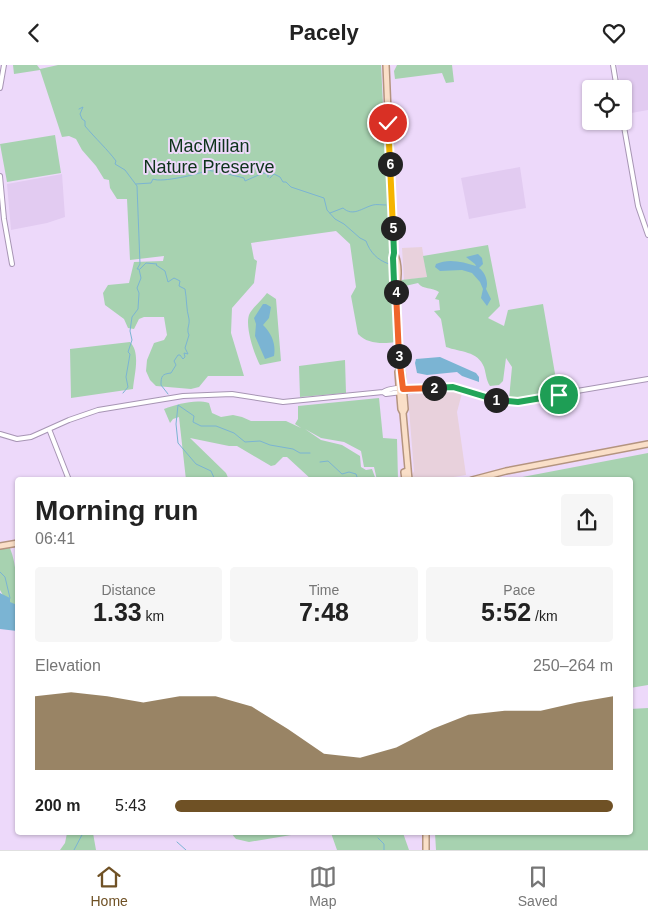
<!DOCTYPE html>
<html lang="en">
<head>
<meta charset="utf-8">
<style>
	:root { --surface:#fff; --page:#f6f6f6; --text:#222; --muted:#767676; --line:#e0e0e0; --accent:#6f5125 }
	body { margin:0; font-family:Helvetica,sans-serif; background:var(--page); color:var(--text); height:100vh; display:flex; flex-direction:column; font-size:19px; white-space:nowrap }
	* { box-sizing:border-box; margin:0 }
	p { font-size:16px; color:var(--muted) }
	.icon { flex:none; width:28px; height:28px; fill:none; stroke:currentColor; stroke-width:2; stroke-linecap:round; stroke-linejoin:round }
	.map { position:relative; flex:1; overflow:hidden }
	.drawer { position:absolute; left:15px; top:412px; width:618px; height:358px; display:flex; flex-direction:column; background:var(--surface); border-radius:5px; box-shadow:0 1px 4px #0004 }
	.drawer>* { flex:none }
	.fabs { position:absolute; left:582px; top:15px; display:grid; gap:10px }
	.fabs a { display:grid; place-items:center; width:50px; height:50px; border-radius:5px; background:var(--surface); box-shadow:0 1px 4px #0004; font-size:25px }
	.pin { position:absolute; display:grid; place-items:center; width:42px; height:42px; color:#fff; margin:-21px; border:2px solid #fff; border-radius:50%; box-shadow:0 1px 5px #0007 }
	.km { position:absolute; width:25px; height:25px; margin:-12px; border-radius:50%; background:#222; color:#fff; font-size:14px; line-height:25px; text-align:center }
	.round { display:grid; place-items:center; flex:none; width:52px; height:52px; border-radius:5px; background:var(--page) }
	.headline { display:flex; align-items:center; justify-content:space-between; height:85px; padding:0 20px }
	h1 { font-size:28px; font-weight:700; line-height:38px }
	.figures { display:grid; grid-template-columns:repeat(3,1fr); gap:8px; height:85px; padding:5px 20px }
	.figures div { display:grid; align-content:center; border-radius:5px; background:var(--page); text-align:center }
	.figures b { font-size:25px; font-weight:700 }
	.figures small { font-size:14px; font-weight:400 }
	.figures p { font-size:14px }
	.chart { height:140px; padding:10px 20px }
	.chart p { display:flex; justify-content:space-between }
	.chart svg { width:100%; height:90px; margin-top:5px; fill:var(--accent); opacity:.7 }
	ul { padding:0 20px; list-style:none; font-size:16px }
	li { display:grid; grid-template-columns:80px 60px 1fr; align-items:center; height:38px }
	li i { height:12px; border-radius:6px; background:var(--accent) }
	header { display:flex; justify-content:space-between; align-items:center; height:65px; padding:0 20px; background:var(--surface); font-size:22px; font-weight:700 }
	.tabs { display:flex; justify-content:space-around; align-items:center; height:70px; border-top:1px solid var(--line); background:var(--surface); font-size:14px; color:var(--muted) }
	.tabs a { display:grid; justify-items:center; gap:2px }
	.tabs .active { color:var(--accent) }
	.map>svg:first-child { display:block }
	.commercial { fill:#e8d1dc }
	.built { fill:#e2cbf1 }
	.green { fill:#a7d2b0 }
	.water { fill:#7bb4d3 }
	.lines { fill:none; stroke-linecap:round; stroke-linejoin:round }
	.stream { stroke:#7bb4d3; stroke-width:1 }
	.minor-casing { stroke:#a795b4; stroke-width:6 }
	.major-casing { stroke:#b4947f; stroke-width:8 }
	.minor { stroke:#fff; stroke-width:4 }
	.major { stroke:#fadfc8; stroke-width:5 }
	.split-1-casing { stroke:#fff; stroke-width:10 }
	.split-2-casing { stroke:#fff; stroke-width:10 }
	.split-3-casing { stroke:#fff; stroke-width:10 }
	.split-4-casing { stroke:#fff; stroke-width:10 }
	.split-5-casing { stroke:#fff; stroke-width:10 }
	.split-6-casing { stroke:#fff; stroke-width:10 }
	.split-7-casing { stroke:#fff; stroke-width:10 }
	.split-1 { stroke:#22a559; stroke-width:6 }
	.split-2 { stroke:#22a559; stroke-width:6 }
	.split-3 { stroke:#f0652b; stroke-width:6 }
	.split-4 { stroke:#f0652b; stroke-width:6 }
	.split-5 { stroke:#22a559; stroke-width:6 }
	.split-6 { stroke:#f5b400; stroke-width:6 }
	.split-7 { stroke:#f5b400; stroke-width:6 }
	.labels { text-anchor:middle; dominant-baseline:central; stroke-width:4; stroke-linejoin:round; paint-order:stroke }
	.park-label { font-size:18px; fill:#0e331a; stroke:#edd9fa }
</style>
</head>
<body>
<header><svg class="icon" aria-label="back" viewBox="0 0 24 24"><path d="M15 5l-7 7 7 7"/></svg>Pacely<svg class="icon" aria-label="heart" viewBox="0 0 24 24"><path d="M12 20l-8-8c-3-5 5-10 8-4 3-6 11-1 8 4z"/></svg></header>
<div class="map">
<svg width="648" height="785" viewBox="0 0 648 785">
	<rect width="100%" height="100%" fill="#edd9fa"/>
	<path class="commercial" d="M422,182L427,212L404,215L402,183Z
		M443,325L462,328L457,347L466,410L435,415H415L411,412L414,406L408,332L409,330Z"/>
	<path class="built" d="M617,0H648V45L626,49L624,24H621Z
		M520,102L526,143L469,154L461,113Z
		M62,109L65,152L47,158L11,165L7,119Z"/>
	<path class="green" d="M13,0H37L40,4L58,0H381L395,277C383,279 367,279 358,269L351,231L356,222L350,179L336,166L251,178L254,194L257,196L254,218L232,243L231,268L244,311H208L199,322L191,324L156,321L150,315L146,306L147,295L154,278L164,275L167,270L164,252H144L139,254L134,264L128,263L124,254L105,240L103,228L108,220L129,218L134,197L163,196L164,191L130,195L127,134H117L110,123L109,115L104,114L96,101L82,85L76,74L69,71L62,72L40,5L14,9Z
		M397,0H452L454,17L446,18L442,8L395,14L394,6Z
		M55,70L61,108L7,117L0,79Z
		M488,180L500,241L488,253L504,261L508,245L543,239L558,326L509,334L512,302L506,293L503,316L499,320L490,321C486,315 486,308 484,302C478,286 460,287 446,282L441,254L434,246L440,245L439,235L435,234L439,227C432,222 423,225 418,218L401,222V215L427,212L423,191Z
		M267,228L276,234L281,296L260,300C254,289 245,262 249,250C252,243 262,235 267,228Z
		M130,277C141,288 134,310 133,324L71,333L70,284Z
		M345,295L346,328L300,332L299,301Z
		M379,333L383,373L397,374L398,415H377L374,402H364L361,386L344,377L321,373L305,364L321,375L342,380L360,391L361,402L366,405L372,404L376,415H312L287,392H283L275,400L271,401L237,381H229L190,373L226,408L229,415H186L179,352L173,354L170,358L164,344C178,339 195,334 209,338L212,348L221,352L233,350L242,352L251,356H286L301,363L295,359L298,354V341Z
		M648,388V620L630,623V415H507Z
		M10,483C17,501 17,521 17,541L8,539L0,525V484Z
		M648,643V785H436L435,768H630V644Z
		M67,768H93L96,785H60L65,778Z
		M231,768H303L249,777L236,774Z
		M331,768H403L409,785H337Z"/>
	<path class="water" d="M478,189L482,193L483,199L479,203C485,207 489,217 486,224L491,234L487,241L481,233L483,224L480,217L472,208L462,205L440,206L435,202L436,199C449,193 463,197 476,201L475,199L466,192Z
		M263,239H266L271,242L269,253L263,260C272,269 276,279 274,291L265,294L255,271L256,259L254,253Z
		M440,292L476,308L479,312V317L462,311L457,307L427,310L417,308L415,298L416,294Z
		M0,528L10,533V537L17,540V566L0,564Z"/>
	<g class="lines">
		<path class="stream" d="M79,44L83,42L80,49L82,54L85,56V61C95,73 108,85 116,96L115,99L125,105L137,121L140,199L137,204H139L141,213L137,223L139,228L138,244L132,252L130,266L132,275L128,287L130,289L126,312L128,322L123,328
			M270,113L274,109L280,112L283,117H286L291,122L324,133L327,145L335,154L344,159L360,173L366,176C370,187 377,195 389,199
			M136,119L151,118L153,114C161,118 200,109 208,105L212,106H221C225,109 237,111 244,113L245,116L263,108L268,109V112
			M330,148L343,143C353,152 362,143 373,140C376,139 382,140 386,140
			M140,204L146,198L157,199L156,200L165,206L168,217L174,213L180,216L179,221L185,224C187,235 186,243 189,254C190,260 186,264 189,270L185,283L188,289L184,288L185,292L183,294L180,290H178L174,296L176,300L171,308C162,309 161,311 161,320L168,329
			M320,397L328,396L342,409L349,407L356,409L358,415
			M215,415L211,406L196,399L178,378L176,359L178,340L194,351L193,357L201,361H216L234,368L245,377L260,376L270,380L293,384L300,388H310
			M0,507L5,512L10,533
			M378,773L384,779V785
			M177,777L186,785
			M74,785L83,768"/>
		<g class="minor-casing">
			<path id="minor" d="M613,0L617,24
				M0,23L4,0
				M623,56L638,141L648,170
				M0,111L4,154L12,199
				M383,327C393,321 411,323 422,322L425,324
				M49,364L69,415
				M0,369L17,374L31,372L69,355L98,345L183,331L232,329L283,337L383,327L386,329L449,321L497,335L512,337L648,314"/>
		</g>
		<g class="major-casing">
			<path id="major" d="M386,0L394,188C399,197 399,214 396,223
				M394,188L393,193L400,303L398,307L401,344L403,348
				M400,303L402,307L405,344L403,348L409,415
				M405,415L404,407L407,406
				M472,415L506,406L648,379
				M0,481L18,478
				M426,768V785"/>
		</g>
		<use href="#minor" class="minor"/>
		<use href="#major" class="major"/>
	</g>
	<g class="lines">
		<g class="split-1-casing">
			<path id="split-1" d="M496,335L518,337L559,330"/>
		</g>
		<g class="split-2-casing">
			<path id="split-2" d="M434,323L453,322L496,335"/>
		</g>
		<g class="split-3-casing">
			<path id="split-3" d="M399,291L403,324L434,323"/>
		</g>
		<g class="split-4-casing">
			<path id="split-4" d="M396,227L399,291"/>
		</g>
		<g class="split-5-casing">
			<path id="split-5" d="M393,163L394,188L393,193L394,217L396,227"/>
		</g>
		<g class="split-6-casing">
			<path id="split-6" d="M390,99L393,163"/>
		</g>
		<g class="split-7-casing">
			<path id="split-7" d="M388,58L390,99"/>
		</g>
		<use href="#split-1" class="split-1"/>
		<use href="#split-2" class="split-2"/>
		<use href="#split-3" class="split-3"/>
		<use href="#split-4" class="split-4"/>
		<use href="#split-5" class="split-5"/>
		<use href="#split-6" class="split-6"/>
		<use href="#split-7" class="split-7"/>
	</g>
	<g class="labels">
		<g class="park-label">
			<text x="209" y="81">MacMillan<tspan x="209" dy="21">Nature Preserve</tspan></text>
		</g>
	</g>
</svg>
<div class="fabs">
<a><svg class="icon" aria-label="locate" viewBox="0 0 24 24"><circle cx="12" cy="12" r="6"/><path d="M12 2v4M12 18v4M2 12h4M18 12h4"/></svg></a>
</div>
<div class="pin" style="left:559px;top:330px;background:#1e9e55"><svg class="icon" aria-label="arrive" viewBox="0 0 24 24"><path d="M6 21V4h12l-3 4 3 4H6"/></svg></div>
<div class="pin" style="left:388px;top:58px;background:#d93025"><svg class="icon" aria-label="check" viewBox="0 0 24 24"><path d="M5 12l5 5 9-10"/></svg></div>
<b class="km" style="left:496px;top:335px">1</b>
<b class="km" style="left:434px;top:323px">2</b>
<b class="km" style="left:399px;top:291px">3</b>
<b class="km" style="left:396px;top:227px">4</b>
<b class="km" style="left:393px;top:163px">5</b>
<b class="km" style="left:390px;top:99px">6</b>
<section class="drawer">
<div class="headline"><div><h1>Morning run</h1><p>06:41</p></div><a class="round"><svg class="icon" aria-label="share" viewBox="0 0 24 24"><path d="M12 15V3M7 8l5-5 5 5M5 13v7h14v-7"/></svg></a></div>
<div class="figures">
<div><p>Distance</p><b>1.33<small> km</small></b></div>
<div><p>Time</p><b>7:48</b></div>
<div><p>Pace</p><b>5:52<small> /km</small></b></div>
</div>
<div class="chart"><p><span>Elevation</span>250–264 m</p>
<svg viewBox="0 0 160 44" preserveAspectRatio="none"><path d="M0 44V8L10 6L20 8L30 11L40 8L50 8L60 13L70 24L80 36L90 38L100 33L110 24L120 17L130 15L140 15L150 11L160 8V44z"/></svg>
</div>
<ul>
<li><b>200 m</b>5:43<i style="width:100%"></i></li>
</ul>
</section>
</div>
<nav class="tabs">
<a class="active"><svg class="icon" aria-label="home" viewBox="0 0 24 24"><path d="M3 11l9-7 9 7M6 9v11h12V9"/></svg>Home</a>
<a><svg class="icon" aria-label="map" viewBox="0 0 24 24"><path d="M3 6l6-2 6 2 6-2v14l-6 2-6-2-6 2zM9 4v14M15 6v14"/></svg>Map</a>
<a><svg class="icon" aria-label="saved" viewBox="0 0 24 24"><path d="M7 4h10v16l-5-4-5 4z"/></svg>Saved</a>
</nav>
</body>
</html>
